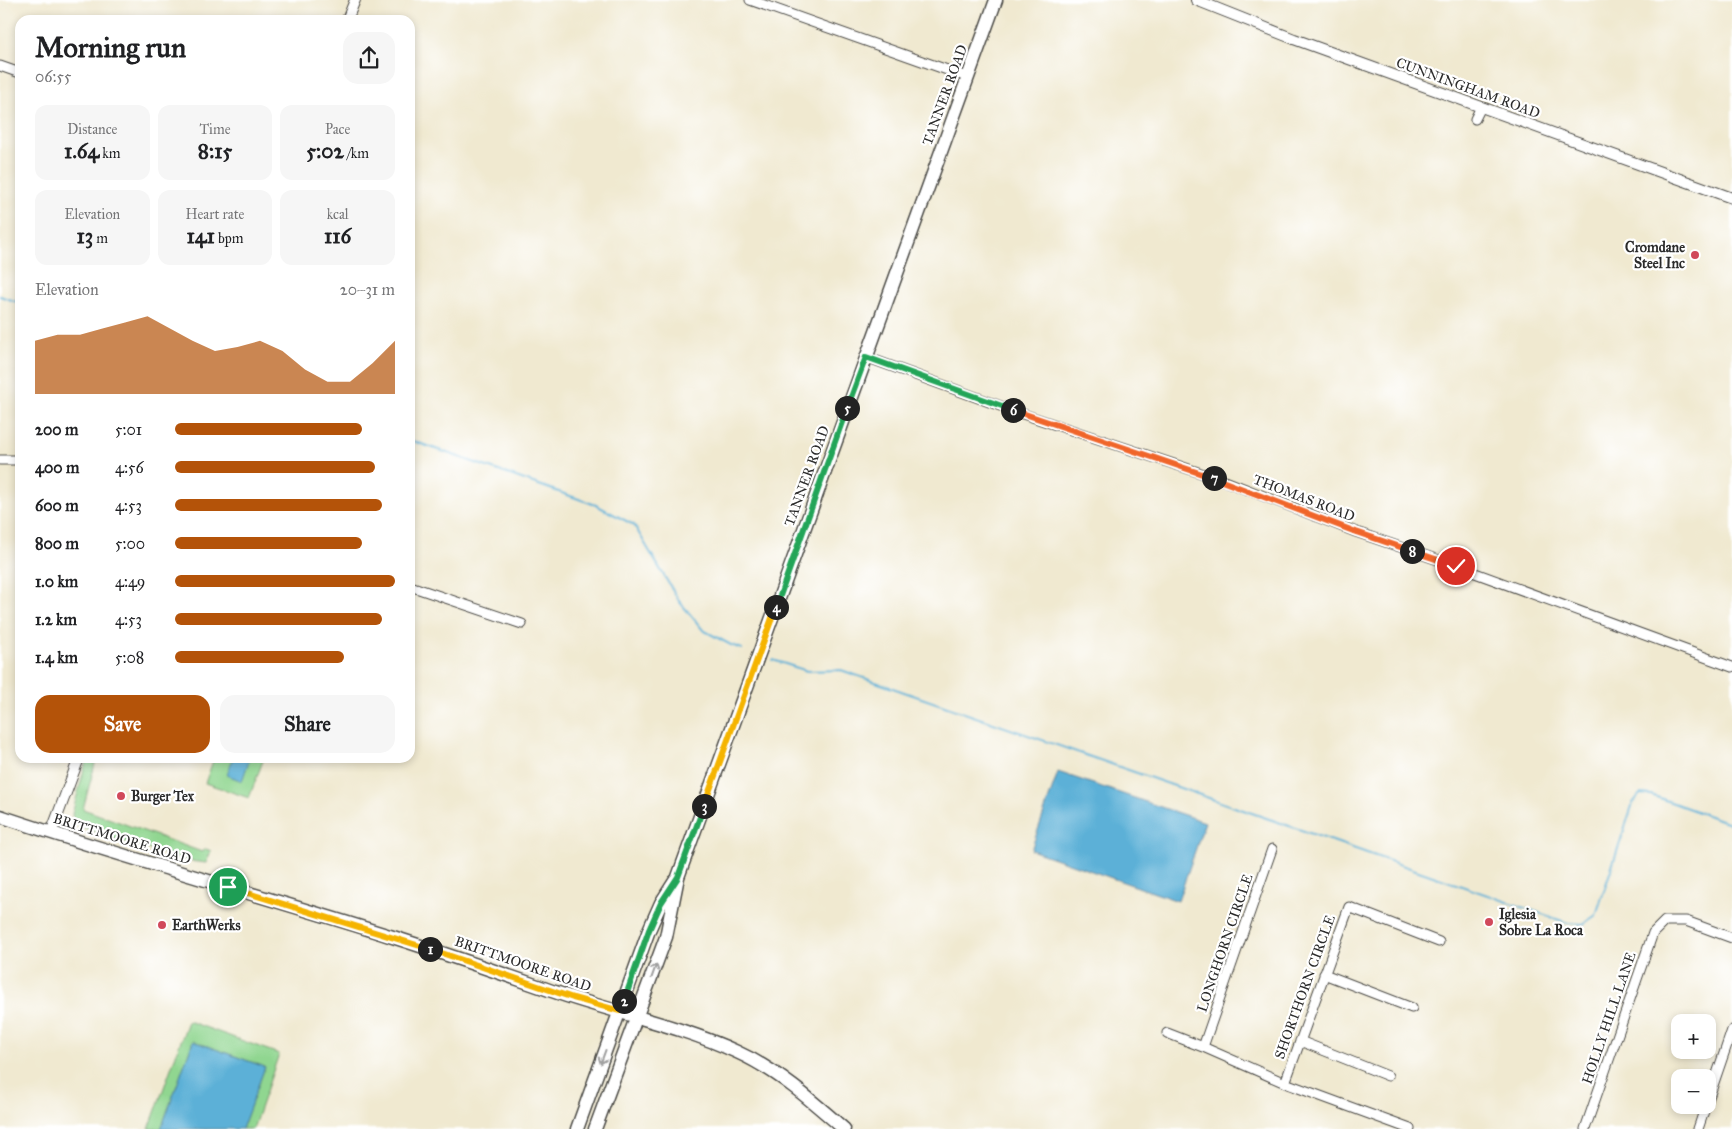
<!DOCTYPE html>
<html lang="en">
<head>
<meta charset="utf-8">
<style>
	:root { --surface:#fff; --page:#f6f6f6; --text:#202124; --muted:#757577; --accent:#b45309 }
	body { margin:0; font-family:"IM FELL Great Primer",serif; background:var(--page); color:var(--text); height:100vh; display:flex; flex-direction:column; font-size:19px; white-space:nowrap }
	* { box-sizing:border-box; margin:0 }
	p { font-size:16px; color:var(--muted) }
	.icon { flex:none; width:28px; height:28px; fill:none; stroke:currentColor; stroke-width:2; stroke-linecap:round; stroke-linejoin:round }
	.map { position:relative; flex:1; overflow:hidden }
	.panel { position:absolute; left:15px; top:15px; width:400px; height:748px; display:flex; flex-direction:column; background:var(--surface); border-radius:15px; box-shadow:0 2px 8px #0003 }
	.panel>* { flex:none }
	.tools { position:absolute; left:1671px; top:1014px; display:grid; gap:10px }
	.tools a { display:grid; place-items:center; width:45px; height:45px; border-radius:10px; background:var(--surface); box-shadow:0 2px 8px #0003; font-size:25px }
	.pin { position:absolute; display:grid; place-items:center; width:42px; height:42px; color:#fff; margin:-21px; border:2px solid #fff; border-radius:50%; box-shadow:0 1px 5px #0007 }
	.km { position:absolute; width:25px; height:25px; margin:-12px; border-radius:50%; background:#222; color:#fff; font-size:14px; line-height:25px; text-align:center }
	.round { display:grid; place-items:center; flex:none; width:52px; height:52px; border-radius:15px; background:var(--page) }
	.summary { display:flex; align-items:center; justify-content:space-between; height:85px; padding:0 20px }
	h1 { font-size:28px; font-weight:800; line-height:38px }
	.figures { display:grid; grid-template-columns:repeat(3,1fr); gap:8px; height:85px; padding:5px 20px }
	.figures div { display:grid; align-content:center; border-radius:12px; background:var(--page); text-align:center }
	.figures b { font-size:21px; font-weight:800 }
	.figures small { font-size:14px; font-weight:400 }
	.figures p { font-size:14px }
	.chart { height:140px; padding:10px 20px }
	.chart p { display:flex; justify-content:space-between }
	.chart svg { width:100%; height:90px; margin-top:5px; fill:var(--accent); opacity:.7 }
	.primary-button { display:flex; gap:10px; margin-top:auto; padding:10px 20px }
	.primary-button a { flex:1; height:58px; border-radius:15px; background:var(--accent); color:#fff; font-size:20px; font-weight:800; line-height:58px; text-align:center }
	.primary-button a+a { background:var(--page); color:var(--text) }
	ul { padding:0 20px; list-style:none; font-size:16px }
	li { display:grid; grid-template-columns:80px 60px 1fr; align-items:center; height:38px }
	li i { height:12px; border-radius:6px; background:var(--accent) }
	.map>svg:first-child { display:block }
	.green { fill:#90d690; stroke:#5e805e }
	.water { fill:#5bb0d7; stroke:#436e81 }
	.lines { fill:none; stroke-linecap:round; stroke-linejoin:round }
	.stream { stroke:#5bb0d7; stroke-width:2 }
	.minor-casing { stroke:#494844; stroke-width:11 }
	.tertiary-casing { stroke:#494844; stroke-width:12 }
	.secondary-casing { stroke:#494844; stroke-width:15 }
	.minor { stroke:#fff; stroke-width:9 }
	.tertiary { stroke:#fff; stroke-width:10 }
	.secondary { stroke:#fff; stroke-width:12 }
	.oneway { stroke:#a0a0a0 }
	.split-1-casing { stroke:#fff; stroke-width:10 }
	.split-2-casing { stroke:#fff; stroke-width:10 }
	.split-3-casing { stroke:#fff; stroke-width:10 }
	.split-4-casing { stroke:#fff; stroke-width:10 }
	.split-5-casing { stroke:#fff; stroke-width:10 }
	.split-6-casing { stroke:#fff; stroke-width:10 }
	.split-7-casing { stroke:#fff; stroke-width:10 }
	.split-8-casing { stroke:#fff; stroke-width:10 }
	.split-9-casing { stroke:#fff; stroke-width:10 }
	.split-1 { stroke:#f5b400; stroke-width:6 }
	.split-2 { stroke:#f5b400; stroke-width:6 }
	.split-3 { stroke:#22a559; stroke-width:6 }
	.split-4 { stroke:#f5b400; stroke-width:6 }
	.split-5 { stroke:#22a559; stroke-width:6 }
	.split-6 { stroke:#22a559; stroke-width:6 }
	.split-7 { stroke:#f0652b; stroke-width:6 }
	.split-8 { stroke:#f0652b; stroke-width:6 }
	.split-9 { stroke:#f0652b; stroke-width:6 }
	.poi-dot { fill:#d1495b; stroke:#fff; stroke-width:2 }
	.labels { text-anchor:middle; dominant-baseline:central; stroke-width:4.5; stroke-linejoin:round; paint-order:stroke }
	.street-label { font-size:14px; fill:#2b2b2b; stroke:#fff }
	.poi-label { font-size:14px; font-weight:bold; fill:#2b2b2b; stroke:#fff; text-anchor:start }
</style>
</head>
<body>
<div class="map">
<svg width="1732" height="1129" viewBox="0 0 1732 1129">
	<rect width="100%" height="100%" fill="#fff"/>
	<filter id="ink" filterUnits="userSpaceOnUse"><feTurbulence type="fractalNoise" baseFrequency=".02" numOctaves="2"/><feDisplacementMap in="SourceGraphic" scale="10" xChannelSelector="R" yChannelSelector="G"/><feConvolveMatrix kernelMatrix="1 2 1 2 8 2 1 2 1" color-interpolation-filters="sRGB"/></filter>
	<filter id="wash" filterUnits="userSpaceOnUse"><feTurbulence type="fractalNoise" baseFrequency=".0096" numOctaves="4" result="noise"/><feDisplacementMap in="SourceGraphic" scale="20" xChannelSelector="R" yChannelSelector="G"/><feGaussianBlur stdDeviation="1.12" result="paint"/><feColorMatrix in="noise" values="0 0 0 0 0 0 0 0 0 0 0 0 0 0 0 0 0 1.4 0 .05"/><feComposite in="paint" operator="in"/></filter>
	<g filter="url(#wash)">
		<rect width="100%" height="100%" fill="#f0e9d0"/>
		<path class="green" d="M88,758L94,760L95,764L83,809L202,852L206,849L211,851L206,863L189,861L115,839L77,825L73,820L72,814L86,762Z
			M214,758H264L249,798L205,783Z
			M188,1021L279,1054L253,1129H242L265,1067L193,1041L161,1129H149Z"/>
		<path class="water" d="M233,758H250L242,781L227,775Z
			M1058,772L1205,822L1178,901L1031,850Z
			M193,1041L265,1067L242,1129H161Z"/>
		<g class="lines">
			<path class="stream" d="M0,296L20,303
				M410,440L596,505L634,525L679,601L703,630L731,645L742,649
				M773,660L807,671L841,670L1568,923L1583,924L1596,915L1633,803L1640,794L1651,795L1732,824"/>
		</g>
	</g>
	<g filter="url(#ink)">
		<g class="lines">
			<g class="minor-casing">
				<path id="minor" d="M750,0L967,77
					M0,66L20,73
					M1475,119L1481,107
					M866,357L1017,412L1225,481L1356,532L1456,566L1732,667
					M0,460H20
					M410,586L522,624
					M1324,974L1412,1008
					M1167,1033L1203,1047L1285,1083L1410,1129
					M1300,1041L1388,1076
					M1203,1047L1272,849
					M1285,1083L1349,907L1439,942
					M1708,1100L1732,1030
					M1585,1129L1653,933L1665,921H1686L1732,938
					M1698,1129L1706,1105"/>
			</g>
			<g class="tertiary-casing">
				<path id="tertiary" d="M1196,0L1294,39L1732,198
					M347,20L355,0
					M51,833L79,758"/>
			</g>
			<g class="secondary-casing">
				<path id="secondary" d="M0,816C131,860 264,896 396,938C449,955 503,974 555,992C615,1013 679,1025 737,1052C777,1070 811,1100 844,1129
					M577,1129L649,930L661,903L675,881
					M595,1129L666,937L678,877L996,0"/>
			</g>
			<use href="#minor" class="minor"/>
			<use href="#tertiary" class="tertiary"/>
			<use href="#secondary" class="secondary"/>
		</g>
		<defs><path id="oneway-shaft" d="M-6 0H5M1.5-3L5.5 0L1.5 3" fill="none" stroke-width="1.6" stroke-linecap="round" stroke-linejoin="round" transform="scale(1.25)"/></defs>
		<g class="oneway">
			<use href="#oneway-shaft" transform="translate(654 971) rotate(-70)"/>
			<use href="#oneway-shaft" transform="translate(603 1057) rotate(110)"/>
		</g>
	</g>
	<g class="lines" filter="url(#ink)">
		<g class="split-1-casing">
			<path id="split-1" d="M228,887L430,949"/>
		</g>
		<g class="split-2-casing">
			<path id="split-2" d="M430,949L573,998L620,1011L624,1001"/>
		</g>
		<g class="split-3-casing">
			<path id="split-3" d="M624,1001L649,930L661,903L678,877L704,806"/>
		</g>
		<g class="split-4-casing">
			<path id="split-4" d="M704,806L776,607"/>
		</g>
		<g class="split-5-casing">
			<path id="split-5" d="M776,607L847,408"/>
		</g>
		<g class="split-6-casing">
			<path id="split-6" d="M847,408L866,357L1013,410"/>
		</g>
		<g class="split-7-casing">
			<path id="split-7" d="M1013,410L1214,478"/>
		</g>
		<g class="split-8-casing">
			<path id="split-8" d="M1214,478L1356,532L1412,551"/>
		</g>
		<g class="split-9-casing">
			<path id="split-9" d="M1412,551L1456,566"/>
		</g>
		<use href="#split-1" class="split-1"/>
		<use href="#split-2" class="split-2"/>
		<use href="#split-3" class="split-3"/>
		<use href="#split-4" class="split-4"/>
		<use href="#split-5" class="split-5"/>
		<use href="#split-6" class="split-6"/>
		<use href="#split-7" class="split-7"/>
		<use href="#split-8" class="split-8"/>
		<use href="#split-9" class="split-9"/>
	</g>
	<g class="poi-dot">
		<circle cx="1695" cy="255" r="5"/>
		<circle cx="121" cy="796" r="5"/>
		<circle cx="1489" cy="922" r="5"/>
		<circle cx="162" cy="925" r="5"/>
	</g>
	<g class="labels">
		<g class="street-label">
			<text transform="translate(1468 88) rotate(20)">CUNNINGHAM ROAD</text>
			<text transform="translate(945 95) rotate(-70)">TANNER ROAD</text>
			<text transform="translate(807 476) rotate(-70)">TANNER ROAD</text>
			<text transform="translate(1304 498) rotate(21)">THOMAS ROAD</text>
			<text transform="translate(122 839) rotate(17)">BRITTMOORE ROAD</text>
			<text transform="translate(1225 943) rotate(-71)">LONGHORN CIRCLE</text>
			<text transform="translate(523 964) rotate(19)">BRITTMOORE ROAD</text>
			<text transform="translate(1305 987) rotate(-70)">SHORTHORN CIRCLE</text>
			<text transform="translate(1609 1018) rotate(-71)">HOLLY HILL LANE</text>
		</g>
		<g class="poi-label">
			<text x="1685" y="247" text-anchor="end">Cromdane<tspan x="1685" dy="16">Steel Inc</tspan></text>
			<text x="131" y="796">Burger Tex</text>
			<text x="1499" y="914">Iglesia<tspan x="1499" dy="16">Sobre La Roca</tspan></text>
			<text x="172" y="925">EarthWerks</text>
		</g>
	</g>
</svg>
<div class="tools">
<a>+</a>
<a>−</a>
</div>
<div class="pin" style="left:228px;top:887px;background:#1e9e55"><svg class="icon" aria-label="arrive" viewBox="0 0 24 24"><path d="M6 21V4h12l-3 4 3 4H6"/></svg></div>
<div class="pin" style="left:1456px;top:566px;background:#d93025"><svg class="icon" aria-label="check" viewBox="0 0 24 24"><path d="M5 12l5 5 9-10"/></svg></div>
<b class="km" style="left:430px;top:949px">1</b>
<b class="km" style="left:624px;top:1001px">2</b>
<b class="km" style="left:704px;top:806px">3</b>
<b class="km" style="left:776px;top:607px">4</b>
<b class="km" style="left:847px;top:408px">5</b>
<b class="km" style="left:1013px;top:410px">6</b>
<b class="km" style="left:1214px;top:478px">7</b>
<b class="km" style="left:1412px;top:551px">8</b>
<section class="panel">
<div class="summary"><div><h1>Morning run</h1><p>06:55</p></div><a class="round"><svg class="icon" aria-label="share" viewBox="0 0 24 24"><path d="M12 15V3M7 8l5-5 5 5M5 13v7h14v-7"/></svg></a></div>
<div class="figures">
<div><p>Distance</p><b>1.64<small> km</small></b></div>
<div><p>Time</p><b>8:15</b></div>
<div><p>Pace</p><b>5:02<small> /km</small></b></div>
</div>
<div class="figures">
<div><p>Elevation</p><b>13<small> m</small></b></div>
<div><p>Heart rate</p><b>141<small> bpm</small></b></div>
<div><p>kcal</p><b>116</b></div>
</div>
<div class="chart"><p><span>Elevation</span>20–31 m</p>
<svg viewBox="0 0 160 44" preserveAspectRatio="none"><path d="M0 44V18L10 15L20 15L30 12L40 9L50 6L60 12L70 18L80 23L90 21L100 18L110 23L120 32L130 38L140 38L150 29L160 18V44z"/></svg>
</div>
<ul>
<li><b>200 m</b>5:01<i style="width:85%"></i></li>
<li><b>400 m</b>4:56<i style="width:91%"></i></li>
<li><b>600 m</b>4:53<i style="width:94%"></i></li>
<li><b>800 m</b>5:00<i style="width:85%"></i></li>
<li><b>1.0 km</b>4:49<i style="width:100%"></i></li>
<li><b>1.2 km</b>4:53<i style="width:94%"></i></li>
<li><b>1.4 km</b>5:08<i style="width:77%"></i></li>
</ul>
<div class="primary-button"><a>Save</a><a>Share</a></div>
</section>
</div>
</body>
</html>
